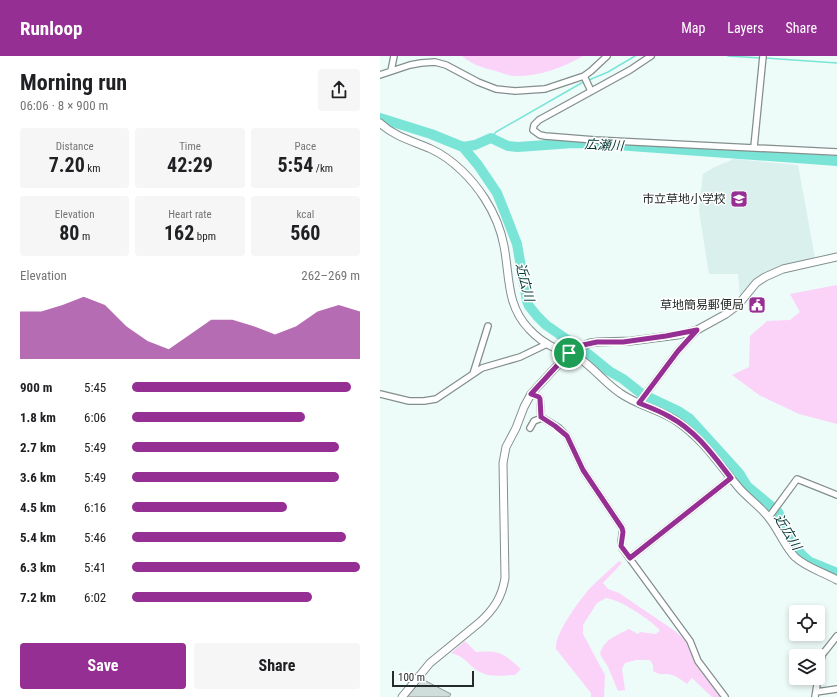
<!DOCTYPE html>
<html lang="en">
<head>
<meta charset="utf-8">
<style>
	:root { --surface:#fff; --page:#f6f6f6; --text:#202124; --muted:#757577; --accent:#962f93 }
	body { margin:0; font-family:"Roboto Condensed","Noto Sans JP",sans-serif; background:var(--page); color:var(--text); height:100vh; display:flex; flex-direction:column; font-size:15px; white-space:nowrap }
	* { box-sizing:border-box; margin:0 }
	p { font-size:13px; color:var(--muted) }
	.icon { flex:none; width:22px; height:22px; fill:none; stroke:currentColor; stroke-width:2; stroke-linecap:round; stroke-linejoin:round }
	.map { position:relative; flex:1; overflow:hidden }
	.drawer { display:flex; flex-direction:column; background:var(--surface); width:380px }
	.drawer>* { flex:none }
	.fabs { position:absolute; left:409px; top:549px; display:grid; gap:8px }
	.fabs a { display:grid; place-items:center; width:36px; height:36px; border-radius:4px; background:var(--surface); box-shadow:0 2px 6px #0003; font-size:20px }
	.scale { position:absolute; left:12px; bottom:10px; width:82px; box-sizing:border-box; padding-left:4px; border:2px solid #252b2a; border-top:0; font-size:11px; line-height:14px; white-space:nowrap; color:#252b2a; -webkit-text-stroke:3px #fff; paint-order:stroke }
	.pin { position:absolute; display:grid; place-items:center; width:34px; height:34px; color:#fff; margin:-17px; border:2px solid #fff; border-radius:50%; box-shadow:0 1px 4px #0007 }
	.round { display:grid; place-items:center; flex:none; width:42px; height:42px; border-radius:4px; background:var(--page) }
	.overview { display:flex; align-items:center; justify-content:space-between; height:68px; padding:0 20px }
	h1 { font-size:22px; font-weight:700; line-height:30px }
	.metrics { display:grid; grid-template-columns:repeat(3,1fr); gap:6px; height:68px; padding:4px 20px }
	.metrics div { display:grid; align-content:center; border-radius:4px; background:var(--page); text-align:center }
	.metrics b { font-size:20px; font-weight:700 }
	.metrics small { font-size:11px; font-weight:400 }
	.metrics p { font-size:11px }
	.chart { height:112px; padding:8px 20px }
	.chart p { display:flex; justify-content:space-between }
	.chart svg { width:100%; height:72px; margin-top:4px; fill:var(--accent); opacity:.7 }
	.action { display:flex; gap:8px; margin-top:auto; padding:8px 20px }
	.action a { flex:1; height:46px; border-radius:4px; background:var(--accent); color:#fff; font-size:16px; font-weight:700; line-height:46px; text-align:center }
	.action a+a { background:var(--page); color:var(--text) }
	ul { padding:0 20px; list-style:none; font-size:13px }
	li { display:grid; grid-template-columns:64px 48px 1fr; align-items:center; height:30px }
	li i { height:10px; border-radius:5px; background:var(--accent) }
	header { display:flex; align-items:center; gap:24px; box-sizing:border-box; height:56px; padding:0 20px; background:var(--accent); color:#fff }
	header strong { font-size:19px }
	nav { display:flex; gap:22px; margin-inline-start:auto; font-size:14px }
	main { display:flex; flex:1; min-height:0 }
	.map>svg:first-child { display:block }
	.built { fill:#d9f0ed }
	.green { fill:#fcd3f8 }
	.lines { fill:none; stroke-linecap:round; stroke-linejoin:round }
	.stream { stroke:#7ae4d7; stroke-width:1.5 }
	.river { stroke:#7ae4d7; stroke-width:10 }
	.building { fill:#cfdddb; stroke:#8c9997 }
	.minor-casing { stroke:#838f8d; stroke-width:8 }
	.tertiary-casing { stroke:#838f8d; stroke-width:9 }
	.minor { stroke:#fff; stroke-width:5.5 }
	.tertiary { stroke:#fff; stroke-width:7 }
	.route-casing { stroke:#fff; stroke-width:8 }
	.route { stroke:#962f93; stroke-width:5 }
	.labels { text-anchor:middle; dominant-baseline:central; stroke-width:3; stroke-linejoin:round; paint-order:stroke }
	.poi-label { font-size:12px; fill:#252b2a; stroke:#fff; text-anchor:end }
	.water-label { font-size:13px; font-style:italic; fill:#043834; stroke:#fff }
</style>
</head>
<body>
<header>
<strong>Runloop</strong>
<nav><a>Map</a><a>Layers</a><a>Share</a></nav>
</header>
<main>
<section class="drawer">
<div class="overview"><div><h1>Morning run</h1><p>06:06 · 8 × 900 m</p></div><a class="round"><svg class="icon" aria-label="share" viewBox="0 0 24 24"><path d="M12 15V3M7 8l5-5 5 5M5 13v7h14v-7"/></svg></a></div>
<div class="metrics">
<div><p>Distance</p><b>7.20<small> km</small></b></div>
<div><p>Time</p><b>42:29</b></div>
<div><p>Pace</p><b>5:54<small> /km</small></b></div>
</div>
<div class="metrics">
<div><p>Elevation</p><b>80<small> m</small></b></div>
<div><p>Heart rate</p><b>162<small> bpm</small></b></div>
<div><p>kcal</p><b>560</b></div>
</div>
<div class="chart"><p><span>Elevation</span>262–269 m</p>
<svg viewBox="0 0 160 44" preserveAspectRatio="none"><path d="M0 44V15L10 15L20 11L30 6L40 11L50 24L60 33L70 38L80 29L90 20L100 20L110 24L120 29L130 24L140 15L150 11L160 15V44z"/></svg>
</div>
<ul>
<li><b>900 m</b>5:45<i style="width:96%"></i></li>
<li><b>1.8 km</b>6:06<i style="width:76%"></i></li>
<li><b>2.7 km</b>5:49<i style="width:91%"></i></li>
<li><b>3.6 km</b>5:49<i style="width:91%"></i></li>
<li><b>4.5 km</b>6:16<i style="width:68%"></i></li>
<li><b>5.4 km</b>5:46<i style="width:94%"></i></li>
<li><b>6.3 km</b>5:41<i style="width:100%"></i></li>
<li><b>7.2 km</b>6:02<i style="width:79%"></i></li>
</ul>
<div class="action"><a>Save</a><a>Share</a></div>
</section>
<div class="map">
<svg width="457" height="641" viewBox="0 0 457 641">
	<rect width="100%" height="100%" fill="#edfbf9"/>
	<path class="built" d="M354,103L418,109L435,202L390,214L380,220L373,225L360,241L358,218H329L319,155L323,118L335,111Z"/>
	<path class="green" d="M82,0H203C182,12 161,20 136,20C128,20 120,16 112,14C102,12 90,7 82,0Z
		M457,229V368L419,358L379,339L352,319L369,311L370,280L387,265L410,264L420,256L410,238Z
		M239,505L242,507L223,527L228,533L239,537L295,575L305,584L312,600L329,621L343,641H332L312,622L307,628C303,625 298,621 292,619C285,616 281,621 273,615V609L270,604H256L245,607L242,613L245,634L238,635L228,611L220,598C224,583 236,580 249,573L258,578L260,576L276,578L280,574C267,562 243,545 226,542L217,547L203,569V578L225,619L224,641H211V637L176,593C174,578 201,542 211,531C220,522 230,514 239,505Z
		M85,585L96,596C120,594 123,597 141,613L135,619C124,619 110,622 100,616C88,610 87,601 71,597Z"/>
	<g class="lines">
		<path class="stream" d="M348,0L381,2
			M385,2L457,7
			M209,24L228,16L255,0
			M111,82L116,76L205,25"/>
		<path class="river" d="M0,62L51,78L83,91L95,89L111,82L128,90L138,91L193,87L223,88L457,105
			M83,91L98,109L117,137L125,157L137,188L147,245L149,250L157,260L166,269L208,298L229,315L243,323L262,338L298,355L310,363L359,417L367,430L398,456L416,492L423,500L430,506L457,517"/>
	</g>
	<path class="building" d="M42,623L71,638L69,641H27Z"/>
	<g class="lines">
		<g class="minor-casing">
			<path id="minor" d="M271,0L250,14L159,64L154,69L153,74L160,79L165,80L215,84L457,96
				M11,15L14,0
				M0,19L30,9L41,7L55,6L66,9L98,26L116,33L135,35L165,33L204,20L211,15L227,0
				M204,20L211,35
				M374,91L383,0
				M93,318L108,270
				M0,338L29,345H44L56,343L102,312L140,301L167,288
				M151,338L159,341L160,343L161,361L179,372L187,380L203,414L242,472C244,479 239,485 242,492L310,585L318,605L345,641
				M259,347L298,295L317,274
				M150,372L154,365L162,362
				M389,461L417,423L457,439
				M250,502L351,422
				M438,620L442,599L457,580
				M436,636L457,633
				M435,641L438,622"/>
		</g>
		<g class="tertiary-casing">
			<path id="tertiary" d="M0,67C15,81 33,85 51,93C73,103 93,124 105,143C114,157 121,174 124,190C130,221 126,249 149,273C157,282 166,288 177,293C184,296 192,298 199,302C214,312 225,327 240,337C258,350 280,353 298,366C324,384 340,410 360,433C369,443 381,451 389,462C399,474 404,490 415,501C427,512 443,516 457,524
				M22,641L50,607L100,566C114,553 122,541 125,522L123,407L126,391L136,372L144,351L151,338L185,301L196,293L210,287L217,286L251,285L298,279L317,274L346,258L358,249L376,227L385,221L403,213L457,201"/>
		</g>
		<use href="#minor" class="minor"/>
		<use href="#tertiary" class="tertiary"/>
	</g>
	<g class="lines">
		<g class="route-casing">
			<path id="route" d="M317,274L298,295L259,347C269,351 280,355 290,361C316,375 333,399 351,422L250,502L241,490L243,476L242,472L203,414L187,380L175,370L161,361L160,343L159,341L151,338L185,301L203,289L217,286H243L286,280Z"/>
		</g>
		<use href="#route" class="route"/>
	</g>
	<defs>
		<g id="school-square" transform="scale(0.9)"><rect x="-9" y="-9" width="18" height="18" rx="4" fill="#962f93" stroke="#fff"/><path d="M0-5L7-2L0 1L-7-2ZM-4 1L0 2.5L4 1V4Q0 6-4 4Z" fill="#fff"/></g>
		<g id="civic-square" transform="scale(0.9)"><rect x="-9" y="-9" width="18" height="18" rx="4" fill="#962f93" stroke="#fff"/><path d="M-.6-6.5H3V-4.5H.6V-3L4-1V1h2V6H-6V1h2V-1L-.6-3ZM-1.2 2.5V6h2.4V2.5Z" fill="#fff"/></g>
	</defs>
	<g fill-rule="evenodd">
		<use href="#school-square" x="359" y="143"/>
		<use href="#civic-square" x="377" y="249"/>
	</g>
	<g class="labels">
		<g class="poi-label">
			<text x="346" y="143">市立草地小学校</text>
			<text x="364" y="249">草地簡易郵便局</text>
		</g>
		<g class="water-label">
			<text transform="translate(224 89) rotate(3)">広瀬川</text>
			<text transform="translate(145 226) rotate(76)">近広川</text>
			<text transform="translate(408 476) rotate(59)">近広川</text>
		</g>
	</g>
</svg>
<div class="fabs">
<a><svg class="icon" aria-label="locate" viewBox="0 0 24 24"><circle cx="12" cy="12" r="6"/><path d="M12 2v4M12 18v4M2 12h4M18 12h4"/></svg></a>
<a><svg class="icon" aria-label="layers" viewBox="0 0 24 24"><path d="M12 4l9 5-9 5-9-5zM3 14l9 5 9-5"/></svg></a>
</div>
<div class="scale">100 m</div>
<div class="pin" style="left:189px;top:297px;background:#1e9e55"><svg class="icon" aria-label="arrive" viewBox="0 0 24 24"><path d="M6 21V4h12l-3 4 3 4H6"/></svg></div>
</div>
</main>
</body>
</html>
